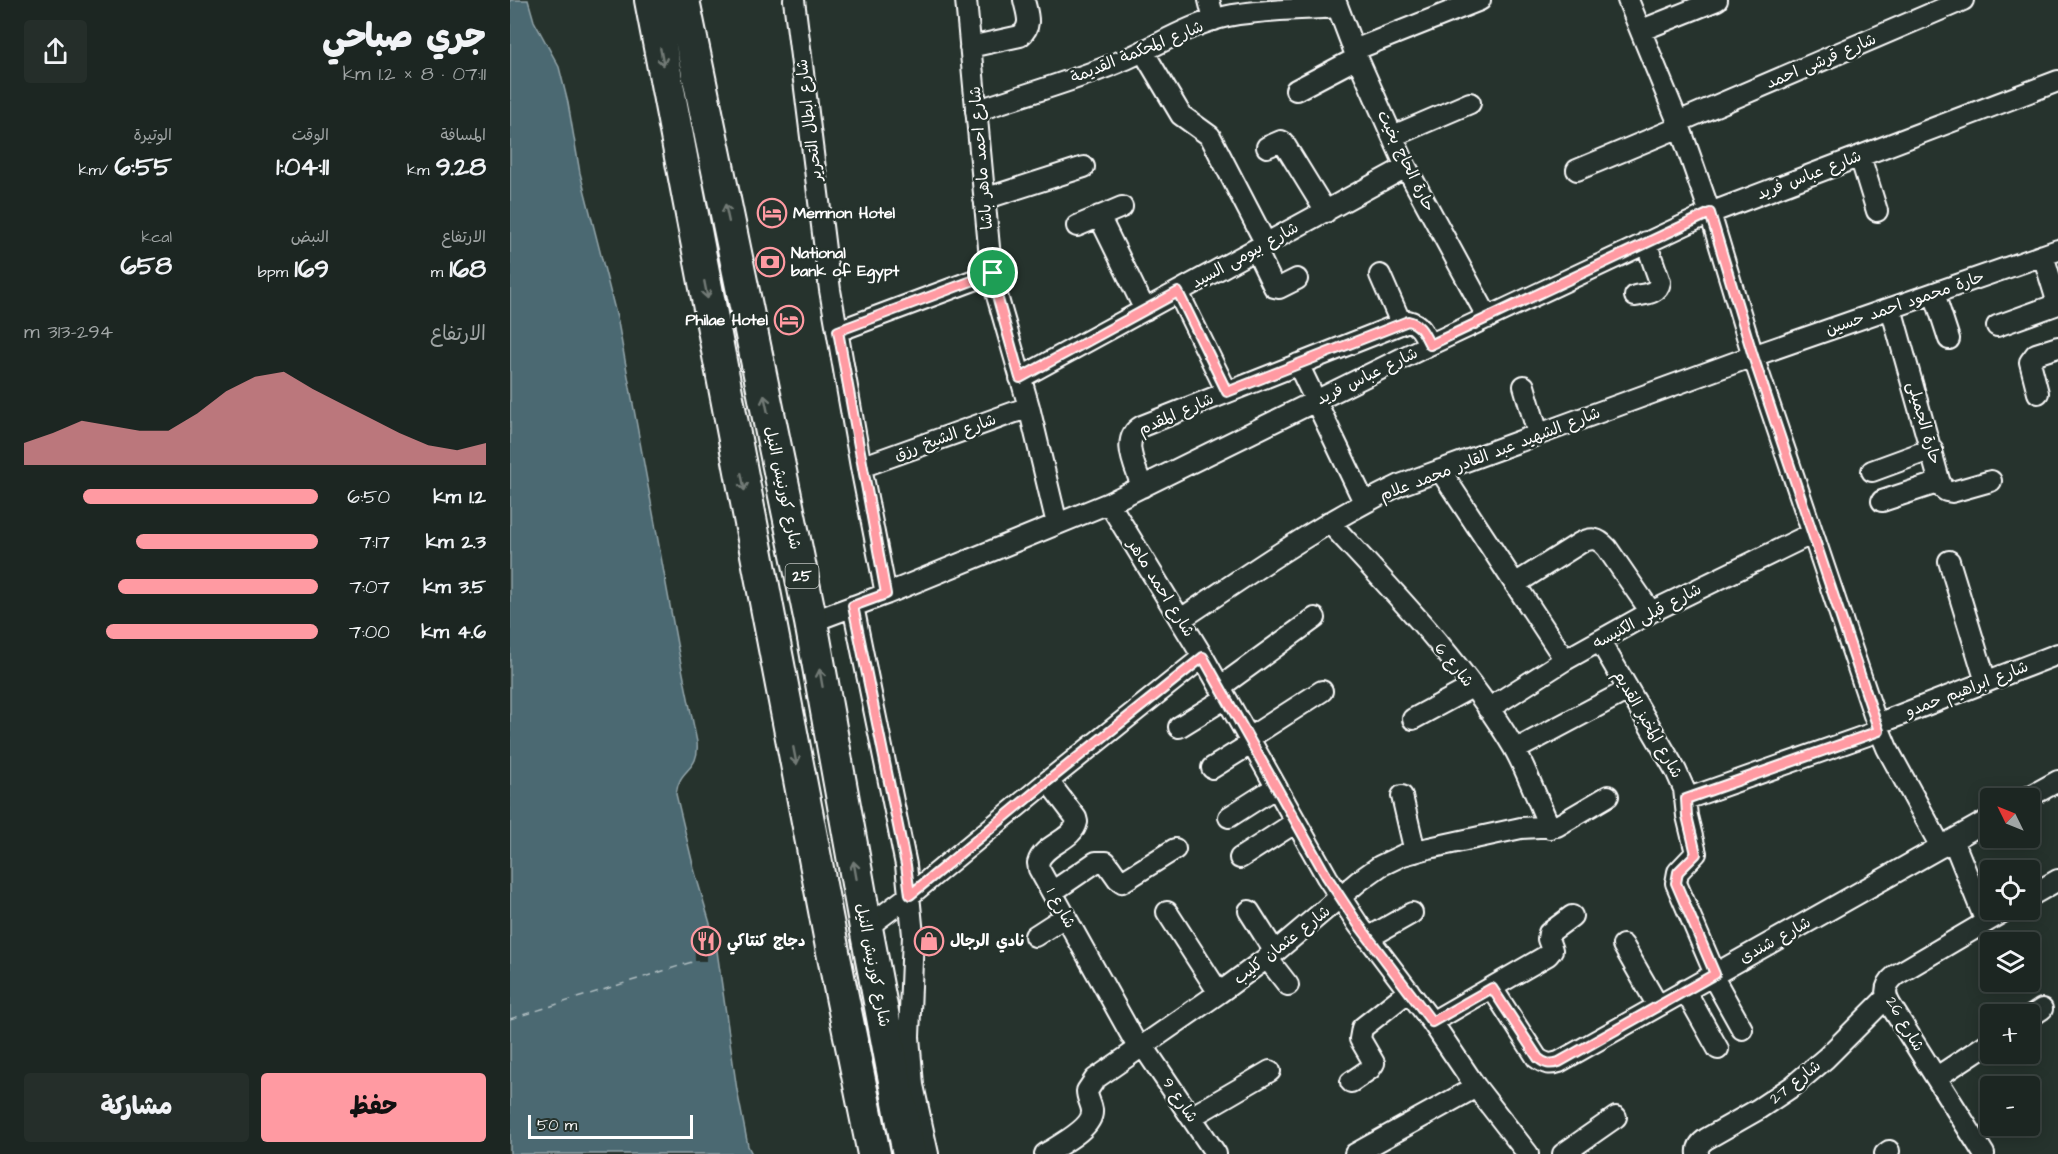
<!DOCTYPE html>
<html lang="ar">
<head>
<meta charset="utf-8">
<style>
	:root { --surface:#1c2622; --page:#252e2a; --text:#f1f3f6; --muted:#a0a5a5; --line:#3a4340; --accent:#ff9aa2 }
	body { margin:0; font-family:"Architects Daughter","Playpen Sans Arabic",sans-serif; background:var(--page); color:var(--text); direction:rtl; height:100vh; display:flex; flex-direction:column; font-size:22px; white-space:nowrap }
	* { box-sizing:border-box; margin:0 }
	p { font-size:20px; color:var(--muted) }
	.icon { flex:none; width:33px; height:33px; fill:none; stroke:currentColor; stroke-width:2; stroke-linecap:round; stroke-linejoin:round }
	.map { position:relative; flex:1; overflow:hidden; direction:ltr }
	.details { display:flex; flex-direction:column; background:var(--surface); width:510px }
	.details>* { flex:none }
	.needle { width:39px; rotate:313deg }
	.fabs { position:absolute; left:1470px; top:788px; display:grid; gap:12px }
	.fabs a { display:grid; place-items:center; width:60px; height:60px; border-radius:6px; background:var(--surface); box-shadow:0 3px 15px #0003,0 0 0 2px var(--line); font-size:30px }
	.scale { position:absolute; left:18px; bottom:15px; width:165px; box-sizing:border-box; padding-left:6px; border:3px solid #fff; border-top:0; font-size:16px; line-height:21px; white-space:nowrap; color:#fff; -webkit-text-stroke:4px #26332d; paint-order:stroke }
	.pin { position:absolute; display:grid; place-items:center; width:51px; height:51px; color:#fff; margin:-26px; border:3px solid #fff; border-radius:50%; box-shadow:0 2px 6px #0007 }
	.round { display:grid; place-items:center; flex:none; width:63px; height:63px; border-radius:6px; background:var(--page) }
	.headline { display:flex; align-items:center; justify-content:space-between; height:102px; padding:0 24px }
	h1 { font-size:33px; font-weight:800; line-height:45px }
	.stats { display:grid; grid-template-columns:repeat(3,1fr); gap:9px; height:102px; padding:6px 24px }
	.stats div { display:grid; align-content:center }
	.stats b { font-size:26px; font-weight:800 }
	.stats small { font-size:16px; font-weight:400 }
	.stats p { font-size:16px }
	.chart { height:168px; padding:12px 24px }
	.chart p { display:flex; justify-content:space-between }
	.chart svg { width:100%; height:108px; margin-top:6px; fill:var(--accent); opacity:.7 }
	.action { display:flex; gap:12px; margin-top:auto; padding:12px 24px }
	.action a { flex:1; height:69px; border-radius:6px; background:var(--accent); color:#111; font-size:24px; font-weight:800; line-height:69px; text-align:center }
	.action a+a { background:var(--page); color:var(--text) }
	ul { padding:0 24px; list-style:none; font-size:20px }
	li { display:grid; grid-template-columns:96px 72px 1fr; align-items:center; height:45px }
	li i { height:15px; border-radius:8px; background:var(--accent) }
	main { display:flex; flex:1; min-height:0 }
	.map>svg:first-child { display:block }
	.water { fill:#4b6972; stroke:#93a5aa; stroke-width:1.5 }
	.pier { fill:#26332d }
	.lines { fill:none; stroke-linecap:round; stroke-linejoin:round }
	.ferry { stroke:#aebcc0; stroke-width:1.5; stroke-dasharray:8 6; stroke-linecap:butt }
	.street-casing { stroke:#fff; stroke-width:24 }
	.primary-casing { stroke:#fff; stroke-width:36 }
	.street { stroke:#26332d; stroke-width:20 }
	.primary { stroke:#26332d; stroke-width:32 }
	.oneway { stroke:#727a76 }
	.route-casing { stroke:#fff; stroke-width:12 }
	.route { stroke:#ff9aa2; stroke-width:8 }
	.labels { text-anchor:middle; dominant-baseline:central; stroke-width:5; stroke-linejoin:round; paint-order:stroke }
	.shield { fill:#26332d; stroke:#bec2c0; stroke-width:1.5 }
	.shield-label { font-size:15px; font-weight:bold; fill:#fff }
	.street-label { font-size:16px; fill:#fff; stroke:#26332d }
	.poi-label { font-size:16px; font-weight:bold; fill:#fff; stroke:#26332d; text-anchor:start }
</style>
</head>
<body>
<main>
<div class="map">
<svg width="1548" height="1154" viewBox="0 0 1548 1154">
	<rect width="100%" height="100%" fill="#26332d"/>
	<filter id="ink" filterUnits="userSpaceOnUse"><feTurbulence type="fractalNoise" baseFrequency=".0167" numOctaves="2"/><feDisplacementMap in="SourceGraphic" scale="12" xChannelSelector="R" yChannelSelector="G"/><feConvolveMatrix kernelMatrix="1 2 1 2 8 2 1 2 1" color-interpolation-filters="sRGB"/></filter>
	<g filter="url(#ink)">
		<path class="water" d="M0,0H18L24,21L49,67L58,103L70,173L108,322L167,644L187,742C190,772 169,767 166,794L184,869L206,944L227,1090L238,1146L242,1154H0Z"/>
		<path class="pier" d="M195,931L196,944H206V947H196V961H185L184,932Z"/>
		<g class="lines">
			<path class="ferry" d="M0,1019L185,961"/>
			<g class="street-casing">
				<path id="street" d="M284,0L320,290L351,467L376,594
					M456,0L480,258L486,292L519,407L547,524
					M699,0L704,20
					M825,0L844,50L896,167L978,318
					M1118,0L1168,122L1200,213L1243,356L1367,724L1377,748L1431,847
					M1132,30L1207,0
					M460,47L510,36C523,26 517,14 514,0
					M844,50L970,0
					M633,51L671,115L700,136L756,244
					M786,90L847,58
					M466,111C512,95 564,81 609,62C644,48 679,24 718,16C753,9 791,10 827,7
					M1168,122L1453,0
					M883,136L960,103
					M757,147L771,141L773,142L816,212
					M1350,156L1367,211
					M1067,170L1170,127
					M474,199L574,167
					M589,216L635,310
					M567,226L612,207
					M746,250L764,287L769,288L787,279
					M1533,255L1548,304
					M870,275L891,323
					M668,292L717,392
					M1424,293L1439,339
					M1125,296C1135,294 1148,294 1150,282L1136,242
					M1381,308L1431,487L1436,491L1442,492L1481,481
					M1487,326L1548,304
					M328,331L483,273
					M788,364L854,502
					M510,378L896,167
					M1014,386L1028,434
					M1528,393L1520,362L1526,354L1548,347
					M351,467L519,407
					M930,470L1055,660
					M1362,471L1422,449
					M632,487C626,467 609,439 632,426L898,321C911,324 914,334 919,345
					M1372,501L1430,482
					M599,503L693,657L817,877L848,924L922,1022L966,1087L1018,1154
					M819,522C883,591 957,667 1004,748C1018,773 1028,802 1040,828
					M1439,561L1476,682
					M1005,584L1070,543C1082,537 1088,538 1097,548L1141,612
					M343,606L396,865L403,935L399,1037L403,1085L418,1154
					M671,619C742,572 812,522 890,485L1243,356L1548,250
					M301,622L376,594L599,503L919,345L1200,213L1548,81
					M1090,641L1166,771L1174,789L1177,816L1186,853L1168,872L1166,883L1205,974
					M710,687L805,618
					M978,709L1055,660L1141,612L1301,534
					M903,719L962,687
					M1367,724L1548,654
					M669,727L716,698
					M739,738L812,691
					M1005,750L1118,690
					M702,768L742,743
					M538,781L566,818L567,822C563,841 533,844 528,863L529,869L629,1049
					M892,796L905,852
					M1517,798L1548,781
					M1176,799L1369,731
					M719,817L766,787
					M1443,840L1476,922
					M730,858L786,822
					M542,892L586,862H596L608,879L612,882L665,849
					M1520,896L1548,880
					M739,911L765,952
					M657,912L709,993
					M356,928L400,895L538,781L693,657
					M525,936L556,916
					M858,938L902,913
					M1113,945L1148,1006
					M757,958L778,985
					M1202,975L1232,1029
					M982,988L1027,1058C1035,1064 1040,1065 1049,1062L1480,819
					M1175,990L1208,1049
					M1520,1017L1532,1009
					M922,1022L1038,955L1042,950L1038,939L1039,933L1062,916
					M633,1046L706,1154
					M1427,1077L1480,1042
					M841,1082L860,1069L864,1063L850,1039L852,1028L899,991
					M681,1117L760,1071
					M535,1154C549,1145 584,1128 582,1110C581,1103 577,1098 577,1091L585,1079L709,993L765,952L849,881L870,866L893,855L919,848L1011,828L1047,826L1098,796
					M845,1154L966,1087
					M1053,1154L1106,1117
					M1188,1154C1187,1147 1190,1143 1196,1139L1247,1110L1283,1086L1316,1058L1376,998
					M1375,1154L1379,1151
					M1474,1154L1381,1006C1373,993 1375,984 1386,975L1498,909"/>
			</g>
			<g class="primary-casing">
				<path id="primary" d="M141,0L322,947L364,1154
					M173,0L301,622L356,928L399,1154"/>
			</g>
			<use href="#street" class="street"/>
			<use href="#primary" class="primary"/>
		</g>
		<defs><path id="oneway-shaft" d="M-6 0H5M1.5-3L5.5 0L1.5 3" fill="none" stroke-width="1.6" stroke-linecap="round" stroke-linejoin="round" transform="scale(1.5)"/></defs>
		<g class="oneway">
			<use href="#oneway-shaft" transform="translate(152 57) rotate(79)"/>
			<use href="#oneway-shaft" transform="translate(217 213) rotate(-102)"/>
			<use href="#oneway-shaft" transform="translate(196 290) rotate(79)"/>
			<use href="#oneway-shaft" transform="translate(256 404) rotate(-102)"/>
			<use href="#oneway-shaft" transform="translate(233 482) rotate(79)"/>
			<use href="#oneway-shaft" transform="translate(311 678) rotate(-100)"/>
			<use href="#oneway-shaft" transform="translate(285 756) rotate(79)"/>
			<use href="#oneway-shaft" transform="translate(345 870) rotate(-100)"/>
		</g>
	</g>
	<g class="lines" filter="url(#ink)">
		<g class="route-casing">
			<path id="route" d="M1200,213L1243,356L1369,731L1176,799L1177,816L1186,854L1168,872L1166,883L1205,974L1049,1062C1040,1065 1035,1064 1028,1058L982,988L922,1022L848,924L817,877L693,657L538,781L400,895L396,865L343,606L376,594L328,331L483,273L486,292L510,378L668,292L717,392L898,321C911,324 914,334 920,345Z"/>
		</g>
		<use href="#route" class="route"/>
	</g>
	<defs>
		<g id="hotel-ring" transform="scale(1.5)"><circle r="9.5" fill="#26332d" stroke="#ff9aa2" stroke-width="1.5"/><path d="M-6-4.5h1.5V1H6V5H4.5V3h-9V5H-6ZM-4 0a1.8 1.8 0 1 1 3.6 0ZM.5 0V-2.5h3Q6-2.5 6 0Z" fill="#ff9aa2"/></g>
		<g id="bank-ring" transform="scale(1.5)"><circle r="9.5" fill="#26332d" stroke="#ff9aa2" stroke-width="1.5"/><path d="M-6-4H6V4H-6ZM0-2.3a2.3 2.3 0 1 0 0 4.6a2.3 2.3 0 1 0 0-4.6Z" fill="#ff9aa2"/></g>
		<g id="restaurant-ring" transform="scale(1.5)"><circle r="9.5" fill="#26332d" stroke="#ff9aa2" stroke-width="1.5"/><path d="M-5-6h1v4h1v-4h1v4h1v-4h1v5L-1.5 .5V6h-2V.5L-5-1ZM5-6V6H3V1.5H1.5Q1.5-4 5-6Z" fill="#ff9aa2"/></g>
		<g id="shop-ring" transform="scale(1.5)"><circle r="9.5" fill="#26332d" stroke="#ff9aa2" stroke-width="1.5"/><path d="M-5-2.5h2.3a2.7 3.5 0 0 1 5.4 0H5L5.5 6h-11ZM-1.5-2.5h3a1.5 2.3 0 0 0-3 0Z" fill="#ff9aa2"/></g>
	</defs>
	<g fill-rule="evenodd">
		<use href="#hotel-ring" x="262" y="213"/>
		<use href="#bank-ring" x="260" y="262"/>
		<use href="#hotel-ring" x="279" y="320"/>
		<use href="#restaurant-ring" x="196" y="941"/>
		<use href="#shop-ring" x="419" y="941"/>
	</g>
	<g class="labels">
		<rect class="shield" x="275.5" y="564" width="33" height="24" rx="4.5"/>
		<g class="shield-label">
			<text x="292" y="576">25</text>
		</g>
		<g class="street-label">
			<text transform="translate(627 52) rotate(-22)">شارع المحكمة القديمة</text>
			<text transform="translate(1311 61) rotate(-23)">شارع قرشى احمد</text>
			<text transform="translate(299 120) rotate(-97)">شارع ابطال التحرير</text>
			<text transform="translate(471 158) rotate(-95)">شارع احمد ماهر باشا</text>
			<text transform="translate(896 161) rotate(64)">حارة الحاج بخيت</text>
			<text transform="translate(1299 175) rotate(-21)">شارع عباس فريد</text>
			<text transform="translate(735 255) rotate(-29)">شارع بيومى السيد</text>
			<text transform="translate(1395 303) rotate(-19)">حارة محمود احمد حسين</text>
			<text transform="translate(857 376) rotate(-26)">شارع عباس فريد</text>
			<text transform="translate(666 414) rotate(-24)">شارع المقدم</text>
			<text transform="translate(1414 423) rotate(74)">حارة الجميلى</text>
			<text transform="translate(435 437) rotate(-20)">شارع الشيخ رزق</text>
			<text transform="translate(980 454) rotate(-21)">شارع الشهيد عبد القادر محمد علام</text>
			<text transform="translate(273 488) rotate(78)">شارع كورنيش النيل</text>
			<text transform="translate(651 588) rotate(58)">شارع احمد ماهر</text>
			<text transform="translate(1137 616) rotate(-28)">شارع قبلى الكنيسه</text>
			<text transform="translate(944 665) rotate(51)">شارع 6</text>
			<text transform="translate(1457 689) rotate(-21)">شارع ابراهيم حمدو</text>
			<text transform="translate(1138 724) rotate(60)">شارع المخبز القديم</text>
			<text transform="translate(551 908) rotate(61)">شارع 1</text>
			<text transform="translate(1265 940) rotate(-29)">شارع شندى</text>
			<text transform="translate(772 945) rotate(-38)">شارع عثمان كليب</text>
			<text transform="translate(363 965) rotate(79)">شارع كورنيش النيل</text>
			<text transform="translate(1395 1024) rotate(60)">شارع 26</text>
			<text transform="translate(1285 1082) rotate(-38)">شارع 27</text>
			<text transform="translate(670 1100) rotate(56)">شارع 9</text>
		</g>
		<g class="poi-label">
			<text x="283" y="213">Memnon Hotel</text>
			<text x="281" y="253">National<tspan x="281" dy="18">bank of Egypt</tspan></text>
			<text x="258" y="320" text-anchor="end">Philae Hotel</text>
			<text x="217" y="941">دجاج كنتاكي</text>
			<text x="440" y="941">نادي الرجال</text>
		</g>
	</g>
</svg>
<div class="fabs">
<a><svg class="needle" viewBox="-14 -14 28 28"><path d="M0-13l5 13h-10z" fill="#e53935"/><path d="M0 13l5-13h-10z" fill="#a0a5a5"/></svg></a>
<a><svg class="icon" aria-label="locate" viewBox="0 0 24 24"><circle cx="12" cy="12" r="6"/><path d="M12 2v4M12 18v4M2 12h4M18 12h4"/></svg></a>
<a><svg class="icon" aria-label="layers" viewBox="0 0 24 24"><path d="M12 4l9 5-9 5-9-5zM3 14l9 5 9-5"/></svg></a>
<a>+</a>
<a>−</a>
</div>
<div class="scale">50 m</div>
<div class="pin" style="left:483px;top:273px;background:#1e9e55"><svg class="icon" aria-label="arrive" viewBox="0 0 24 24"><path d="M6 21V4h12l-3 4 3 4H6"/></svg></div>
</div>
<section class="details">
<div class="headline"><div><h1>جري صباحي</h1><p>07:11 · 8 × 1.2 km</p></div><a class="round"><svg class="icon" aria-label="share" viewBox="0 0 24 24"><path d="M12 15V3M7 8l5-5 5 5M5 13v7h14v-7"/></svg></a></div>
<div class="stats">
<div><p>المسافة</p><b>9.28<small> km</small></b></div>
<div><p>الوقت</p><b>1:04:11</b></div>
<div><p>الوتيرة</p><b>6:55<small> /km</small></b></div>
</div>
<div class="stats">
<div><p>الارتفاع</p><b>168<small> m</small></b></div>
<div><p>النبض</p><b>169<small> bpm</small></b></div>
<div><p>kcal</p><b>658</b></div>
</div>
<div class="chart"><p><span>الارتفاع</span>294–313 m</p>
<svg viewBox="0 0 160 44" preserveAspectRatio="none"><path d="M0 44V35L10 31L20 26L30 28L40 30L50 30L60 23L70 14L80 8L90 6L100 13L110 19L120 25L130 31L140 36L150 38L160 35V44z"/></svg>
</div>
<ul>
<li><b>1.2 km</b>6:50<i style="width:80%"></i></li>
<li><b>2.3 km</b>7:17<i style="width:62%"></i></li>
<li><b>3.5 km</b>7:07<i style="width:68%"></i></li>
<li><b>4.6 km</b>7:00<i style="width:72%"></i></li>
</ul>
<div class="action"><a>حفظ</a><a>مشاركة</a></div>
</section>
</main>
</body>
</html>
